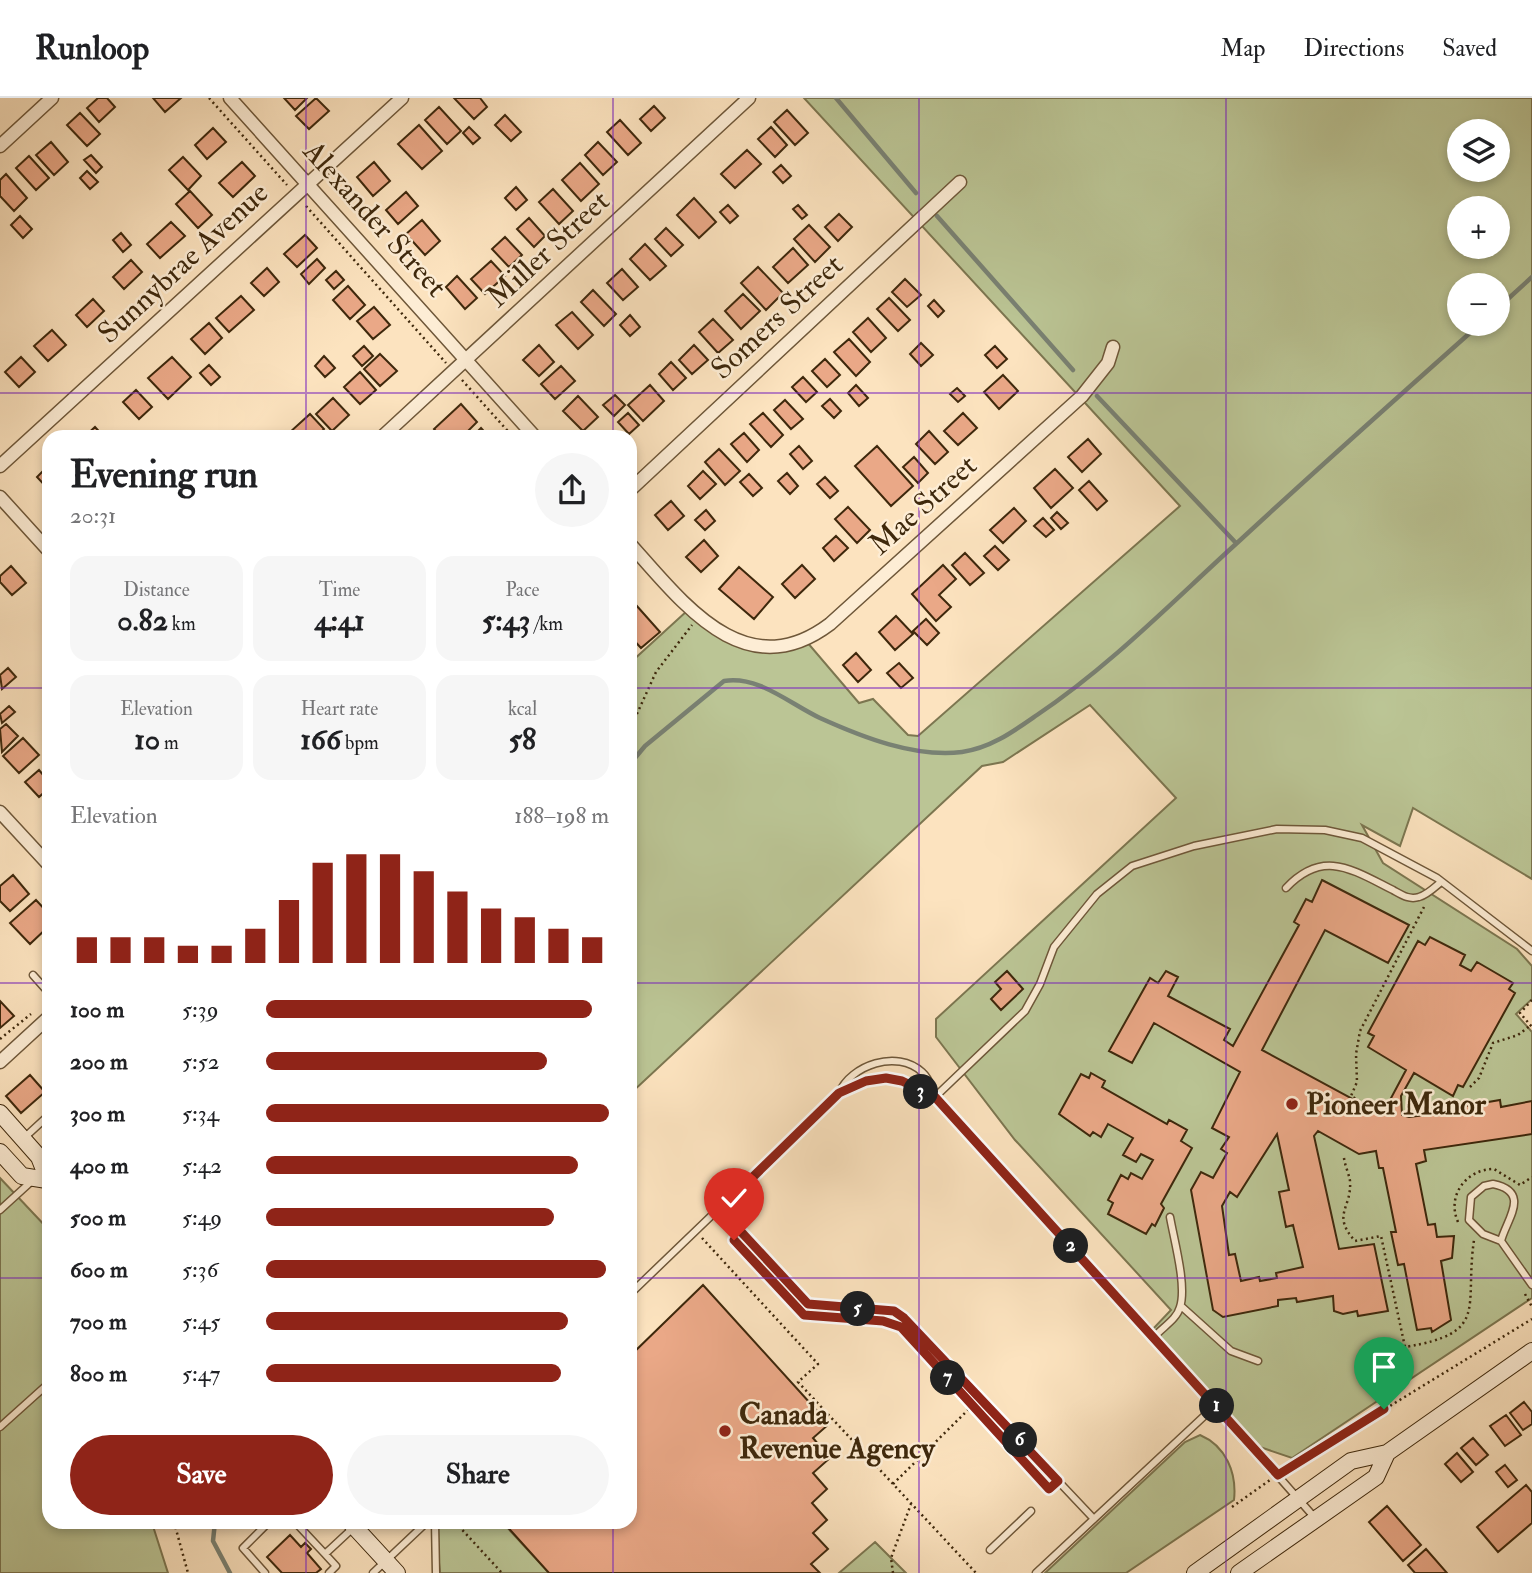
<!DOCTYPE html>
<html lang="en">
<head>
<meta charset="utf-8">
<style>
	:root { --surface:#fff; --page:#f6f6f6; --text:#202124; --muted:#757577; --line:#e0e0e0; --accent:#8f2418 }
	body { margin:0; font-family:"IM FELL Double Pica",serif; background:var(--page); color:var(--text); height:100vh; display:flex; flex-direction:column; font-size:26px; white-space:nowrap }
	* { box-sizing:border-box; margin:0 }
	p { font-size:23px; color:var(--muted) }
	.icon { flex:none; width:38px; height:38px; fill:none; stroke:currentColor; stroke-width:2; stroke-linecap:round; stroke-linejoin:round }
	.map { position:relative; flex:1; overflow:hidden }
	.sheet { position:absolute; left:42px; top:332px; width:595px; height:1099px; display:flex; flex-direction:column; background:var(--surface); border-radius:21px; box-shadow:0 4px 10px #0003 }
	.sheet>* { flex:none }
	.tools { position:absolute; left:1447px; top:21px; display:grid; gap:14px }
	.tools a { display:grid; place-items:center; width:63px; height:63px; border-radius:50%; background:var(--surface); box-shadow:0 4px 10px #0003; font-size:35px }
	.pin { position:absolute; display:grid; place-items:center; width:60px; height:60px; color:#fff; margin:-72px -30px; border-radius:50% 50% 50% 0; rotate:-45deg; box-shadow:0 0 7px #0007 }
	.pin .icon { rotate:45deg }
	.km { position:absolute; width:35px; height:35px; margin:-18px; border-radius:50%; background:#222; color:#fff; font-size:19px; line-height:35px; text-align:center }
	.round { display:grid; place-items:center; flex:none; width:74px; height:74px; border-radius:37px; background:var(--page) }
	.head { display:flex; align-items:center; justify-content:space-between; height:119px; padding:0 28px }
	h1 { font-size:38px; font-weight:700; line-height:52px }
	.figures { display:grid; grid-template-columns:repeat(3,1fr); gap:10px; height:119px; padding:7px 28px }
	.figures div { display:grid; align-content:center; border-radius:18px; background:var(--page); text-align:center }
	.figures b { font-size:30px; font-weight:700 }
	.figures small { font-size:19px; font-weight:400 }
	.figures p { font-size:19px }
	.chart { height:196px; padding:14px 28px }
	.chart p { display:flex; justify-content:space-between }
	.chart svg { width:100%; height:126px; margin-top:7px; stroke:var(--accent); stroke-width:6 }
	.action { display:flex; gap:14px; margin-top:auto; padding:14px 28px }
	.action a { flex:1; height:80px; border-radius:42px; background:var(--accent); color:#fff; font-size:28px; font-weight:700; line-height:80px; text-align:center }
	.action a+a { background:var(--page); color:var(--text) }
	ul { padding:0 28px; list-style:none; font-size:23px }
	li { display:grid; grid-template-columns:112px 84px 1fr; align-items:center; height:52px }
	li i { height:18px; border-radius:9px; background:var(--accent) }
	header { display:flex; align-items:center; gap:42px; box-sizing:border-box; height:98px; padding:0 35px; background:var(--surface); border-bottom:2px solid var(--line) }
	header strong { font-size:33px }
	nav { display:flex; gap:38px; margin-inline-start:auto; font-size:24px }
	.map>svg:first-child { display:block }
	.green { fill:#bbc595; stroke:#7c7650; stroke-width:2; fill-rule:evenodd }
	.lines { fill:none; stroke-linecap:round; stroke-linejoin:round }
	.stream { stroke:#798173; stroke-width:4.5 }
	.building { fill:#eaa887; stroke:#3e280c; stroke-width:2; fill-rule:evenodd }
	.lane-casing { stroke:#6e5739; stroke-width:9 }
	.street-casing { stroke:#6e5739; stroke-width:15 }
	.secondary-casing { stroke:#3e280c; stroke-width:18 }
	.path { stroke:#3e280c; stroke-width:2.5; stroke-dasharray:2 3.5; stroke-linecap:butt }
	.lane { stroke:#fdedd5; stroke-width:6 }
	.street { stroke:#fdedd5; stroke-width:12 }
	.secondary { stroke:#fdedd5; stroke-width:16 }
	.route-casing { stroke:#fff; stroke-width:14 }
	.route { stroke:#8f2418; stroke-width:9 }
	.grid { fill:none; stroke:#7b2cbf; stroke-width:2; stroke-opacity:0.55 }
	.poi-dot { fill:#8f2418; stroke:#fdedd5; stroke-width:2.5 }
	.labels { text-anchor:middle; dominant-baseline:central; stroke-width:5; stroke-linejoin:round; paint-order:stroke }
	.street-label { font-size:30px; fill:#3e280c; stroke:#fdedd5 }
	.poi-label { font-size:30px; font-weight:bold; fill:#3e280c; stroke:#fdedd5; text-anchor:start }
</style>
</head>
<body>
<header>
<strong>Runloop</strong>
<nav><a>Map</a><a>Directions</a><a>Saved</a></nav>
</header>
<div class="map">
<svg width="1532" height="1475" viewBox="0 0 1532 1475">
	<rect width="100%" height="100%" fill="#fce3bf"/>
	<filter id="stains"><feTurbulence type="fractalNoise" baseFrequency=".00286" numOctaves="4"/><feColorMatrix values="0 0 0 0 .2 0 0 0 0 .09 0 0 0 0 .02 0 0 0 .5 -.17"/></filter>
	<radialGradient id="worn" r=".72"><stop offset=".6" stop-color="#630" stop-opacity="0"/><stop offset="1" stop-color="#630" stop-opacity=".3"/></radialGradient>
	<path class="green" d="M804,0H1532V781L1413,710L1400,748L1362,727L1383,765L1517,851L1532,868V901L1516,916L1532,934V1200L1292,1360L1251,1346L1151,1233L1171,1212L1015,1042L936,939V921L1176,700L1090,607L1003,664L982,668L630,996V565L688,512L736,545L807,544L859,605L873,601L908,637L918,638L1180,408ZM1460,33H1498V72H1460ZM1460,110H1498V149H1460ZM1460,187H1498V226H1460Z
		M0,1080L49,1132V1424L152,1425L168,1475H0Z
		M1200,1337C1226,1348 1237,1375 1234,1402L1126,1475H1045L1185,1344Z
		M435,1425H503L549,1475H440Z
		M875,1444L906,1475H839Z"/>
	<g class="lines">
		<path class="stream" d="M836,0L916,95
			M937,118L1073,272
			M1498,210L1532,179
			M1097,298L1236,445
			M630,666L645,648L724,583C758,577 790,606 820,620C862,639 915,660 962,654C991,650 1014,633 1037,617C1110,568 1172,504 1237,445C1317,371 1399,298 1480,226
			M215,1424L213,1443L230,1475"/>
	</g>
	<path class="building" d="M98,0H107L115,9L99,24L87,10Z
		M153,0H181L165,14Z
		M284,0H307L295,12Z
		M316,0L329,13L309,31L296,18Z
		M454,0H480L487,9L474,21Z
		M654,8L665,20L651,33L640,21Z
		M439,9L461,33L447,46L425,22Z
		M787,12L808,35L795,47L774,24Z
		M80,15L100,36L87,48L67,27Z
		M505,17L521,34L511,43L495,27Z
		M620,22L641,45L628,57L607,34Z
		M419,27L442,53L422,71L398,46Z
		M469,29L480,40L473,46L463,35Z
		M771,29L787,47L775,59L758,41Z
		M213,30L226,44L207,61L195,47Z
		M51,44L68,64L54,77L36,57Z
		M598,44L617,64L603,77L585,57Z
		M747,52L761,66L735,90L721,76Z
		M91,57L102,69L96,75L84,62Z
		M29,58L49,80L36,92L16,70Z
		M183,59L201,78L188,92L169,72Z
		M242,64L255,78L233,99L219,85Z
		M374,64L390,83L373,98L357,79Z
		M580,65L599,86L581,103L562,82Z
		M781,67L791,78L783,85L773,74Z
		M87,73L98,84L90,91L80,80Z
		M6,76L27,100L14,113L0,98V82Z
		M516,89L527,102L516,112L505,100Z
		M553,91L573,113L559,126L539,104Z
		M190,93L212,117L198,130L176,106Z
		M406,94L418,108L398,126L386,112Z
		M694,100L716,124L699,140L677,117Z
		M728,107L738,118L730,125L720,114Z
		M798,107L807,117L802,121L793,111Z
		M839,116L852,129L838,143L825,129Z
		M20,118L32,131L23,140L11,127Z
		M529,120L545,138L534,149L517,131Z
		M422,122L440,143L425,157L406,136Z
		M171,124L185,138L160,160L147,146Z
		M809,127L830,149L815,164L794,141Z
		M666,130L683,147L671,158L655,141Z
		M121,135L131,147L123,154L113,142Z
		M305,137L317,150L297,169L284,156Z
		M505,139L522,157L509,169L492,151Z
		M645,146L666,168L650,182L630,161Z
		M793,150L808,167L788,185L773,169Z
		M317,161L325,170L309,186L301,176Z
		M131,162L142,174L124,191L113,179Z
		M491,163L505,178L485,196L471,181Z
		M758,169L783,195L766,212L741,185Z
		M267,170L279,184L264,198L251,185Z
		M622,171L638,189L623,202L607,185Z
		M336,173L344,182L334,191L326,182Z
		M457,178L477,200L465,211L446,189Z
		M905,181L921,197L907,209L892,194Z
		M348,188L365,207L350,221L333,202Z
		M593,192L616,216L604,228L581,204Z
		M743,196L760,213L741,231L725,213Z
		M241,198L254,212L229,234L216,220Z
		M889,200L910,222L898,233L877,211Z
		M93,201L104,213L87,229L76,217Z
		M934,202L944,213L938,219L928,208Z
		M374,209L390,227L373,241L357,223Z
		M572,214L593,237L578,251L556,227Z
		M630,217L640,229L630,238L620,227Z
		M868,220L886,240L871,254L853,234Z
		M713,221L733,242L718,255L699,234Z
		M209,225L222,240L205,256L191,241Z
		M52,232L66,247L48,263L34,248Z
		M849,241L870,264L856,278L834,254Z
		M921,245L933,257L921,268L910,256Z
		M539,247L554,264L539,278L523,262Z
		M694,247L708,262L692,276L679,262Z
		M364,248L373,258L362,268L353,258Z
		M995,248L1007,261L997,270L985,257Z
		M380,256L397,273L380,288L364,271Z
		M324,258L335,270L325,279L315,268Z
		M21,259L35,274L19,289L5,274Z
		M172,259L191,279L168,301L148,280Z
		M825,261L840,277L827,289L812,273Z
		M671,264L686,280L673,292L659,276Z
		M209,267L220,279L211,287L200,275Z
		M561,268L575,283L555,301L541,286Z
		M360,274L376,292L360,306L344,289Z
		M1003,277L1018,293L999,311L984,294Z
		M803,279L817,294L806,304L792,289Z
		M650,287L664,303L643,323L628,307Z
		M856,287L868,300L859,308L848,295Z
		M957,290L965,298L958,304L950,296Z
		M136,292L152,309L139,321L123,304Z
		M615,297L625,307L614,318L603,307Z
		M578,298L598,319L583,333L563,313Z
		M333,300L349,317L332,333L316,316Z
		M830,301L841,313L834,320L822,308Z
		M785,302L803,321L791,331L774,312Z
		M461,306L477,324L461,340H442L434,331Z
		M628,315L639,327L629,336L618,324Z
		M763,315L783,337L771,349L750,326Z
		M963,315L977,330L958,347L944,333Z
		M310,316L324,331L316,340H293L289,335Z
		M95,329L105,340H83Z
		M481,330L490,340H471Z
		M929,333L948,354L935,366L916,346Z
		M744,335L759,352L747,364L731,346Z
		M1088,341L1101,356L1082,374L1068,359Z
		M799,348L812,363L803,371L790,356Z
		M877,348L913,388L891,408L855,368Z
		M719,351L740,373L725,387L705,364Z
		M914,359L928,375L918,385L903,369Z
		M49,367V392L37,379Z
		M1055,371L1073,390L1051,410L1034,390Z
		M703,373L716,386L700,401L688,388Z
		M787,375L798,388L790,396L778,383Z
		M749,376L762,390L753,398L740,384Z
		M825,379L838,393L830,400L817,386Z
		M1089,383L1107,403L1097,412L1079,392Z
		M671,403L684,418L668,432L655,417Z
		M848,409L870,432L857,445L835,421Z
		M1014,410L1026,423L1003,445L990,432Z
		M706,412L715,423L705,432L695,422Z
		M1057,414L1068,425L1061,431L1051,420Z
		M1043,420L1054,432L1046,439L1034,428Z
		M836,438L848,450L834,463L823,450Z
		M704,442L718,458L701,474L686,459Z
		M995,448L1009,462L998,472L984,458Z
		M965,455L984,475L970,487L952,467Z
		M802,467L815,481L795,500L782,486Z
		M943,467L956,481L939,497L951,509L936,523L912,496Z
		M11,468L26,485L12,497L0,484V478Z
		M739,469L773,499L754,521L719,491Z
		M636,507L660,534L641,550L630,538V512Z
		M896,518L913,536L895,552L879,534Z
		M926,521L939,535L927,547L913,533Z
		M856,555L871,572L858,584L843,567Z
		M899,565L913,580L901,590L887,575Z
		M8,570L16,579L2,591L0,577Z
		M9,608L15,614L2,625L0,616Z
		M6,626L18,638L2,654L0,631Z
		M23,640L39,657L19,675L3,658Z
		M39,672L49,684V690L39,699L25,684Z
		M13,777L29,796L10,813L0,803V788Z
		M1322,782L1409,827L1388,865L1325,832L1262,952L1382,1017L1406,972L1368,949L1374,938L1368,935L1418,843L1425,847L1430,839L1465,857L1460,867L1471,873L1477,864L1513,885L1509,891L1515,895L1463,989L1458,987L1453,998L1414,975L1401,998L1402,1017L1409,1019L1459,1013V1009L1500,1002L1501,1009L1532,1003V1036L1424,1052L1426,1063L1416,1066L1428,1127L1435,1126L1437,1139L1454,1138L1452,1160L1441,1163L1451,1222L1432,1234L1431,1230L1417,1232L1404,1166L1398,1167L1391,1134H1396L1383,1070H1379L1376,1053L1359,1056L1318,1033L1314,1038L1339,1151L1374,1146L1388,1213L1358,1218L1357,1213L1343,1216L1334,1213L1333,1198L1297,1204L1296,1200L1278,1202V1208L1223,1219L1213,1212L1191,1092L1201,1074L1213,1080L1227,1055L1221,1051L1229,1039L1212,1030L1240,974L1154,925L1132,965L1109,953L1150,880L1158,885L1166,873L1178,879L1168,898L1230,931L1224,942L1233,948L1299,827L1294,824L1306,801L1312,804ZM1277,1036L1289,1092L1279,1094L1286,1129L1293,1127L1303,1169L1276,1175L1277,1180L1260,1183L1259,1179L1241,1183L1235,1156L1229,1157L1222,1108L1230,1094L1237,1099Z
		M36,802L49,816V828L30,846L10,825Z
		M1007,873L1023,891L1001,912L991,901L1001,891L995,884Z
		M0,903L14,918L0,930Z
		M1091,975L1105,983L1102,989L1167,1026L1169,1022L1187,1032L1181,1043L1192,1050L1161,1106L1164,1110L1155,1128L1152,1126L1146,1136L1108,1116L1113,1105L1108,1102L1121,1077L1128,1081L1131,1075L1142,1081L1153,1062L1141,1056L1136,1064L1123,1057L1133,1040L1108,1026L1101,1039L1093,1034L1090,1038L1059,1016L1081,976L1089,980Z
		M30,977L45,994L21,1015L6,998Z
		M703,1187L829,1326L813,1340L830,1360L813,1375L827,1391L812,1405L827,1422L813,1435L828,1451L811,1466L820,1475H549L503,1424H630V1258Z
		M1524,1304L1532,1314V1326L1523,1332L1510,1315Z
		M1506,1317L1521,1337L1505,1348L1490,1328Z
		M1473,1340L1488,1357L1476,1367L1461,1350Z
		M1457,1355L1473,1374L1461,1384L1445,1366Z
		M1505,1367L1517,1382L1508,1389L1496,1374Z
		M1526,1387L1532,1394V1425L1498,1454L1477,1429Z
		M1387,1408L1421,1447L1403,1463L1369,1424Z
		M290,1437L301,1449L305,1445L311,1451L307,1455L321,1471L316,1475H282L267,1459Z
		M1426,1451L1447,1475H1415L1408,1467Z"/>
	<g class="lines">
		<g class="lane-casing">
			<path id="lane" d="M1286,790C1323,751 1351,771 1393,792C1402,797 1409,802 1419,799C1427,797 1435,789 1441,784
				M33,877L49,895
				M839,995C862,987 879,974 904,984C915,989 923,995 935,999
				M935,999L1025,913L1040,886L1054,849L1097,796L1132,768L1194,748L1277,731L1325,732L1362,740L1437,780L1532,853
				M24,1040L49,1017
				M720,1111L808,1206L894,1213L904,1220L1094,1421
				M0,1112L34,1081
				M1501,1143C1506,1122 1532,1094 1493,1086L1484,1088L1471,1099L1469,1122L1483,1136L1501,1143L1532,1187
				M630,1196L839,995C851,967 897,951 922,974C931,982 930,989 935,998C939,1006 947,1013 952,1020L1155,1238L1315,1420
				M1181,1208L1231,1253L1258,1263
				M1155,1238C1163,1229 1177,1221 1180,1209C1187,1188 1174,1142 1170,1119
				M0,1329L49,1285
				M265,1424V1428L243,1450L265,1475
				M295,1424L325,1456
				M435,1424L436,1475
				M990,1452L1031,1413
				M329,1475L336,1468L325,1456L353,1430
				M373,1475L427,1424
				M1036,1475L1216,1307"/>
		</g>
		<g class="street-casing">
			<path id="street" d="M230,0L536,340
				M0,48L52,0
				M381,340L749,0
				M0,368L402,0
				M630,392L960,84
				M0,399L49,453
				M630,446C683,505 745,590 830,526L1082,298L1108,265L1113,249
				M0,714L49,767
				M0,964L49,919"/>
		</g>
		<g class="secondary-casing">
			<path id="secondary" d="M0,1015L39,1059L49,1084
				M0,1054L22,1078L47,1082
				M350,1424L397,1475
				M1195,1475L1351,1363L1387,1355L1532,1253
				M1239,1475L1376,1379L1387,1355"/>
		</g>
		<path class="path" d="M209,0L287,87
			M306,108L446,265
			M462,282L514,340
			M630,631L656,574L692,527
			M1532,902L1520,915L1532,929
			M0,941L31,916
			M1470,989L1479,980L1493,945L1518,937L1531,927
			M1379,1014L1351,998L1357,984L1356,956L1360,933L1424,809
			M1344,1060C1345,1068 1349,1076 1350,1083C1352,1111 1331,1116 1355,1143L1381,1138L1405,1249C1490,1235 1464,1211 1474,1142
			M1458,1124C1446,1097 1467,1071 1494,1071L1520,1087L1532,1079
			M702,1140L818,1266L798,1284L976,1475
			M1525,1196L1532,1209
			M802,1215L814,1220L861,1222
			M1287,1371L1532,1221
			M1041,1381L1050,1390
			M893,1386L973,1307
			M1232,1409L1270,1382
			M174,1424L188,1475
			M455,1424L502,1475
			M893,1475L891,1460L911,1406"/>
		<use href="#lane" class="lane"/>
		<use href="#street" class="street"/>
		<use href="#secondary" class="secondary"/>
	</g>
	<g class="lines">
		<g class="route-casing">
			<path id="route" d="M734,1142L804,1217L883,1223L901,1229L1049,1391L1058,1383L904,1220L894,1213L808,1206L720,1111L839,995L866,983L886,980L902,983L935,999L1278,1377L1384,1311"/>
		</g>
		<use href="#route" class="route"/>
	</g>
	<path class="grid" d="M306,0V340M613,0V340M919,0V1475M1226,0V1475M0,295H1532M0,590H49M630,590H1532M0,885H49M630,885H1532M0,1180H49M630,1180H1532M306,1424V1475M613,1424V1475"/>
	<g class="poi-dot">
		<circle cx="1292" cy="1006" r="7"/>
		<circle cx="725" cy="1333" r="7"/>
	</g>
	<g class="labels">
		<g class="street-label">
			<text transform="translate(375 121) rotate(48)">Alexander Street</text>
			<text transform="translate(548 151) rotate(-43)">Miller Street</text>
			<text transform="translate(183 165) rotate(-43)">Sunnybrae Avenue</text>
			<text transform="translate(777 219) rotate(-43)">Somers Street</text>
			<text transform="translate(923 407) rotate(-42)">Mae Street</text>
		</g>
		<g class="poi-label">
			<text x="1306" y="1006">Pioneer Manor</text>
			<text x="739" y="1316">Canada<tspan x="739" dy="34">Revenue Agency</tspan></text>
		</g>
	</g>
	<rect width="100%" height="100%" filter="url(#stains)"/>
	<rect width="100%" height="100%" fill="url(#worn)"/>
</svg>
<div class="tools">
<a><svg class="icon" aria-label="layers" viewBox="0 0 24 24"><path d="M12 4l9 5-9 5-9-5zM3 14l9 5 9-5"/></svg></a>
<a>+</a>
<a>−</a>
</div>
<div class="pin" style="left:1384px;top:1311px;background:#1e9e55"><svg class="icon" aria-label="arrive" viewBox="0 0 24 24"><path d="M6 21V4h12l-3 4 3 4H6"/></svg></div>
<div class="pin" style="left:734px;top:1142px;background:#d93025"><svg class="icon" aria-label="check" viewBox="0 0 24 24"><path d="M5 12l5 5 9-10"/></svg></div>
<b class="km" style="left:1217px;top:1308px">1</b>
<b class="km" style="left:1071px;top:1148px">2</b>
<b class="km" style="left:921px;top:994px">3</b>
<b class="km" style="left:858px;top:1211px">5</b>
<b class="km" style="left:1020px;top:1342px">6</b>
<b class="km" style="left:948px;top:1280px">7</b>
<section class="sheet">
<div class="head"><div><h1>Evening run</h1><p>20:31</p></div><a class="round"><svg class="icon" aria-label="share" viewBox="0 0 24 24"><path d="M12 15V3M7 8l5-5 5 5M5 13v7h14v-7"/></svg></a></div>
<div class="figures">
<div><p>Distance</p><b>0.82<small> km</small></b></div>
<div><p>Time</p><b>4:41</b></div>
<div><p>Pace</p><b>5:43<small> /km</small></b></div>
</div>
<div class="figures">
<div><p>Elevation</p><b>10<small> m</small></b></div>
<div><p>Heart rate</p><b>166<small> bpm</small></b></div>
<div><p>kcal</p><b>58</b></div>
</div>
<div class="chart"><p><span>Elevation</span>188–198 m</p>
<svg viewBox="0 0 160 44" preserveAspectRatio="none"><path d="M5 44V35M15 44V35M25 44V35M35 44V38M45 44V38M55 44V32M65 44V22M75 44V9M85 44V6M95 44V6M105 44V12M115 44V19M125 44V25M135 44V28M145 44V32M155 44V35"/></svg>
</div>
<ul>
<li><b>100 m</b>5:39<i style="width:95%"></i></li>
<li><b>200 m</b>5:52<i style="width:82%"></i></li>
<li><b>300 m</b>5:34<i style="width:100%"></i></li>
<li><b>400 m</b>5:42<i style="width:91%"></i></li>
<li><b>500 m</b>5:49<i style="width:84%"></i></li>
<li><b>600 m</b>5:36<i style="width:99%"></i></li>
<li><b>700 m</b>5:45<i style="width:88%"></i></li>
<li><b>800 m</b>5:47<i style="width:86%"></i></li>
</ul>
<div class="action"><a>Save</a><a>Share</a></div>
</section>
</div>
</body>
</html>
